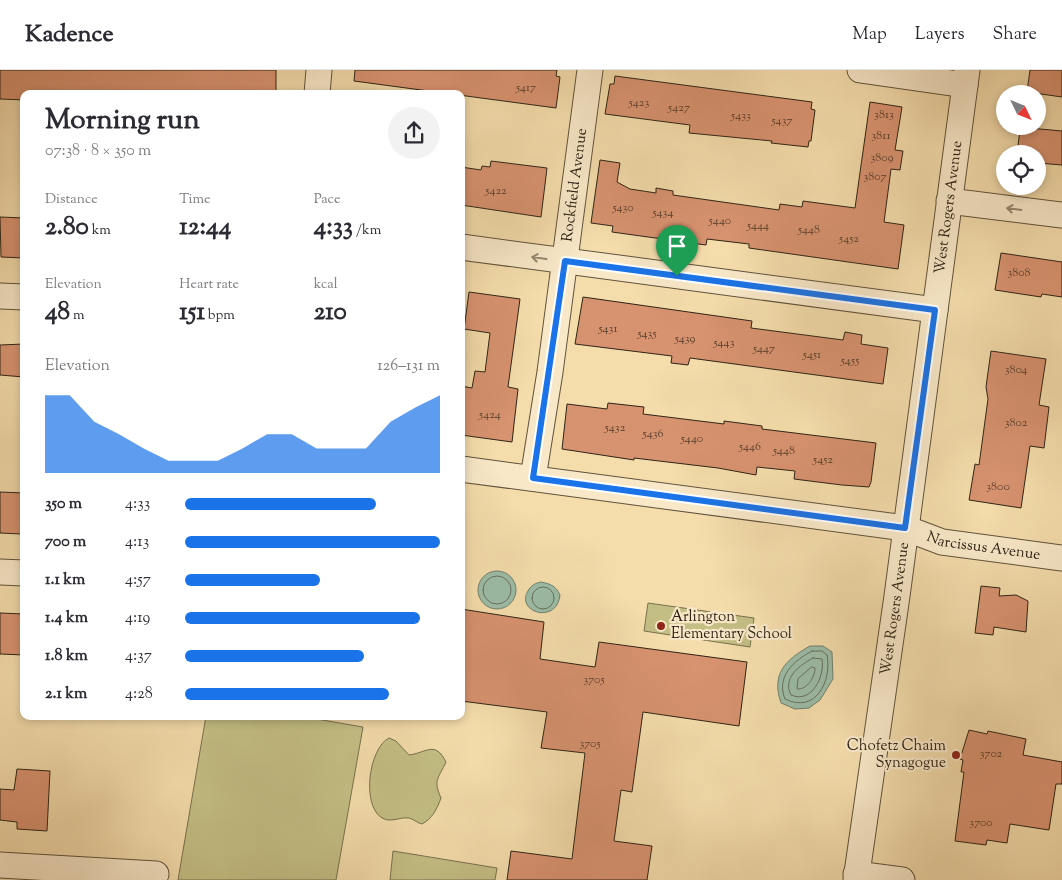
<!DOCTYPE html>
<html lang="en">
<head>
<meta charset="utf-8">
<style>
	:root { --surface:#fff; --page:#f2f2f3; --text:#2b2b33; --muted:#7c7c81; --line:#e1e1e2; --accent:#1a73e8 }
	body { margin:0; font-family:"Sorts Mill Goudy",serif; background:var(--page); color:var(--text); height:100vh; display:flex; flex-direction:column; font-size:19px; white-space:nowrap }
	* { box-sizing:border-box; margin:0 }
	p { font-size:16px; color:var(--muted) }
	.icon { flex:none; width:28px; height:28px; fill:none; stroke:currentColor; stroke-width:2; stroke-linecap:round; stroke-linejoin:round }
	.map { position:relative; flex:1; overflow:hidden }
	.sheet { position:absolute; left:20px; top:20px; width:445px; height:630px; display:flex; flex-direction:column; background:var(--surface); border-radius:10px; box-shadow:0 2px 8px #0003 }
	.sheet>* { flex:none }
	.needle { width:32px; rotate:133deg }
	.fabs { position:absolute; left:996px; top:15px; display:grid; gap:10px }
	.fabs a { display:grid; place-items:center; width:50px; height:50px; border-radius:50%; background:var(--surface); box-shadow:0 2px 8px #0003; font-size:25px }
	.pin { position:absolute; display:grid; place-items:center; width:42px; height:42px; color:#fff; margin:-51px -21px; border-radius:50% 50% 50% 0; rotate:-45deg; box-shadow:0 0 5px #0007 }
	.pin .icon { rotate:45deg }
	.round { display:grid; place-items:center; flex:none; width:52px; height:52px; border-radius:26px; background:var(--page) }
	.summary { display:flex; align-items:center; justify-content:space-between; height:85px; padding:0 25px }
	h1 { font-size:28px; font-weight:800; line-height:38px }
	.stats { display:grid; grid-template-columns:repeat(3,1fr); gap:8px; height:85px; padding:5px 25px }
	.stats div { display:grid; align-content:center }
	.stats b { font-size:25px; font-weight:800 }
	.stats small { font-size:14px; font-weight:400 }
	.stats p { font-size:14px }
	.chart { height:140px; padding:10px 25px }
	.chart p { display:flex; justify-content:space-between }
	.chart svg { width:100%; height:90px; margin-top:5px; fill:var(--accent); opacity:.7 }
	ul { padding:0 25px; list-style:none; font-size:16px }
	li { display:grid; grid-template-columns:80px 60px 1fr; align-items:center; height:38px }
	li i { height:12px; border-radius:6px; background:var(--accent) }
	header { display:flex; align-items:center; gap:30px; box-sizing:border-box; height:70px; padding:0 25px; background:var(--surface); border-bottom:1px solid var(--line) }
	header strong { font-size:24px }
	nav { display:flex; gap:28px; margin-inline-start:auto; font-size:18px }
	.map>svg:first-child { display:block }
	.green { fill:#c3be84; stroke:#79714e }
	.water { fill:#9cbca7; stroke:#707f6d }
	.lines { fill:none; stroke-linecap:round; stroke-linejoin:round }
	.shore { stroke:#66705f; stroke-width:1 }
	.building { fill:#d7926f; stroke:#2f2417 }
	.minor-casing { stroke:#60523c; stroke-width:27 }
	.minor { stroke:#f8e8c8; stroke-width:25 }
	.oneway { stroke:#948670 }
	.route-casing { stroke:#fff; stroke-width:10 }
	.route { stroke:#1a73e8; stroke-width:6 }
	.poi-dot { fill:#8f2418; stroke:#f8e8c8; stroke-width:2 }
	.labels { text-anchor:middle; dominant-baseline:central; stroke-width:4.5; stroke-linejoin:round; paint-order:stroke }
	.number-label { font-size:12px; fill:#59402d }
	.street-label { font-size:15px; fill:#2f2417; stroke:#f8e8c8 }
	.poi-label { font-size:15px; fill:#2f2417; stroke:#f8e8c8; text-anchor:start }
</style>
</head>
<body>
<header>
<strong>Kadence</strong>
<nav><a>Map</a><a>Layers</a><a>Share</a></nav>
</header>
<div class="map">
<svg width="1062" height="810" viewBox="0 0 1062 810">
	<rect width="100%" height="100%" fill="#f4dcab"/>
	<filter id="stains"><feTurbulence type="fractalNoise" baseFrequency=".004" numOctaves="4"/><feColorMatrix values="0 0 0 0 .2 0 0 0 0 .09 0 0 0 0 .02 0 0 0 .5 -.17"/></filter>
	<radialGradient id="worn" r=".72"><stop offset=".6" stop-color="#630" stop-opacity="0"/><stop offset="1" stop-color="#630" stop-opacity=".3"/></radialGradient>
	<path class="green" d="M648,533L754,548L750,577L644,561Z
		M206,646H299L363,657L336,810H178Z
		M389,668L396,671L409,685C426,683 435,670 446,692C438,709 433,710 441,728C437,739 432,749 422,754C417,753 412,748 408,748C399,747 391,753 382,748C361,735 369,678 389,668Z
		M393,781L497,798L495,810H390Z"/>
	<path class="water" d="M478 520a19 19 0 1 1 38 0a19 19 0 1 1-38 0Z
		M541,512C551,514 556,516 560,525C557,555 515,542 528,521C531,515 536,513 541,512Z
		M810,576H823L832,582L833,609L820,630L809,638L795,639L781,633C771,604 785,590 810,576Z"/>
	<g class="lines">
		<path class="shore" d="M483 520a14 14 0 1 1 28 0a14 14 0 1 1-28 0Z
			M532 528a11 11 0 1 1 22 0a11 11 0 1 1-22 0Z
			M812,581H822L827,585C832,611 816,644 785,629C776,607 793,591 812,581Z
			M813,588L822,589C825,606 812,634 791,625C782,608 800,595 813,588Z
			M812,597L815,598C815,607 807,620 797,619L798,609Z"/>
	</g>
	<path class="building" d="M0,0H276V24H24V30L0,29Z
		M355,0H557L556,6L560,7L556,38L354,11Z
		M1030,0H1062V27L1027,22Z
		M615,6L812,32L811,39L815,40L811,71H809L808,77L771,73L772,71L689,63L690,55L605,44L610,14H614Z
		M870,32L902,37L895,80L903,81L900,100L891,99L884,152L904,155L898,199L749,178V174L707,169L706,175L612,162L613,156L591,153L600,90L620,93L617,112L630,119L656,123V118L673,121V125L779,140L780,134L802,137L803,131L855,138Z
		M1029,58L1062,61V95L1038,93V84H1017L1020,59L1029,60Z
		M491,91L547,98L541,147L461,135V97L481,100L482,96L490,97Z
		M0,147L24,148V188L1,187Z
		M1001,183L1062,192V227L1042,224L1041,227L995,220Z
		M469,222L520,229L508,317L518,319L512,372L461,365V316L472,318L475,301L485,302L490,263L464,259Z
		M583,227L752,251L751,258L843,270L845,262L862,265L861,274L888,278L883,314L690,288L688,295L671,293L672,286L575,274Z
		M24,274V307L0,305V275Z
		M991,281L1046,289L1039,335L1049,337L1044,378L1030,376L1021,438L969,430L975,394L979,395L988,329L986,317Z
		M608,333L644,337L643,344L724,354V351L762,356V359L876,373L871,412L869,417L842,415L794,409L795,401L757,397L756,405L718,398L634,388V390L562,379L567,334L607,339Z
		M0,422L24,423V455H21V464L0,463Z
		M981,516L1000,518L999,526L1016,525L1028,531L1026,562L994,557L993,565L975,563Z
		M461,539L544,552L540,589L595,597L599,572L747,592L739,656L643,642L632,722L621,720L614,771L652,776L647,810H507L511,781L572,789L585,683L541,678L547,642L461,631Z
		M0,543L24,544V585L0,584Z
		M969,660L987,664L988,661L1026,669L1023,685L1062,692V714H1056L1049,760L1010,754L1007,773L987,770L986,775L955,771L964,702H961L963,690L960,689Z
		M17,699L50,701L47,761L17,759V752L0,750V719L14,720Z"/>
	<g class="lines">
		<g class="minor-casing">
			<g id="minor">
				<path d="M860,0L965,15"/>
				<path d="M317,24L319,0"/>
				<path d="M949,131L1062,145"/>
				<path d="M461,177L935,240"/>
				<path d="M0,226L24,227"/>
				<path id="s1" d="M461,399L905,458L942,472L1062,488"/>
				<path id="s2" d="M533,408L550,302L590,0"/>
				<path d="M0,502L24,503"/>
				<path d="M0,795L156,804"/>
				<path d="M856,804L902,810"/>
				<path id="s3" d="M856,810L897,526L967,0"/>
			</g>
		</g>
		<use href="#minor" class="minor"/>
	</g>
	<defs><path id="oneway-shaft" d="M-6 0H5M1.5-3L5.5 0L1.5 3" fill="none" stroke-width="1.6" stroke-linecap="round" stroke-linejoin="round" transform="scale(1.25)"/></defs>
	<g class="oneway">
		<use href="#oneway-shaft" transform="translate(1014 139) rotate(-173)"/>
		<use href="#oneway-shaft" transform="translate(539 188) rotate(-172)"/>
	</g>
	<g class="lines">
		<g class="route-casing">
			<path id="route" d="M565,191L935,240L905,458L533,408Z"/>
		</g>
		<use href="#route" class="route"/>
	</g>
	<g class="poi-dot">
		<circle cx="661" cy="556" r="5"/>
		<circle cx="956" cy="685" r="5"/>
	</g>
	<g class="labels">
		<g class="number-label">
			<text x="526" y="18">5417</text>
			<text x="639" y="33">5423</text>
			<text x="679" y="38">5427</text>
			<text x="884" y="45">3813</text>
			<text x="741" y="46">5433</text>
			<text x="782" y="51">5437</text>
			<text x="881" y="66">3811</text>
			<text x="882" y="88">3809</text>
			<text x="875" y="107">3807</text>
			<text x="496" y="121">5422</text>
			<text x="623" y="138">5430</text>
			<text x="663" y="143">5434</text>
			<text x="720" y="151">5440</text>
			<text x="758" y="156">5444</text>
			<text x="809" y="160">5448</text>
			<text x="849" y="169">5452</text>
			<text x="1019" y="203">3808</text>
			<text x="608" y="259">5431</text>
			<text x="647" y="264">5435</text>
			<text x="685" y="269">5439</text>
			<text x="724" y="273">5443</text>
			<text x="764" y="279">5447</text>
			<text x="812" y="285">5451</text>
			<text x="850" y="291">5455</text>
			<text x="1016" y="300">3804</text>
			<text x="490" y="345">5424</text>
			<text x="1016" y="353">3802</text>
			<text x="615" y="358">5432</text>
			<text x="653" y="364">5436</text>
			<text x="692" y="369">5440</text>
			<text x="750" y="377">5446</text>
			<text x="784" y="381">5448</text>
			<text x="823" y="390">5452</text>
			<text x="998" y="417">3800</text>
			<text x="594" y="610">3705</text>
			<text x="590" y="674">3705</text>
			<text x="991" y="684">3702</text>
			<text x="981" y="753">3700</text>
		</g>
		<g class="street-label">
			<text stroke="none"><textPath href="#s2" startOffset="296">Rockfield Avenue</textPath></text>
			<text stroke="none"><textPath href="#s3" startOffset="679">West Rogers Avenue</textPath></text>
			<text stroke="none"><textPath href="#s1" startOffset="529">Narcissus Avenue</textPath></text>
			<text stroke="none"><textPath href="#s3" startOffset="274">West Rogers Avenue</textPath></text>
		</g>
		<g class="poi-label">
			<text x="671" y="547">Arlington<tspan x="671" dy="17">Elementary School</tspan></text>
			<text x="946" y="676" text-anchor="end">Chofetz Chaim<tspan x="946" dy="17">Synagogue</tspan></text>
		</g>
	</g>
	<rect width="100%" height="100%" filter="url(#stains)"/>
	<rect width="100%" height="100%" fill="url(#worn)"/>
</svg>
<div class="fabs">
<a><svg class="needle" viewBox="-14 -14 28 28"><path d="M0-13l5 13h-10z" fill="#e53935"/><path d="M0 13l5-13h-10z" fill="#7c7c81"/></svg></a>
<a><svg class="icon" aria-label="locate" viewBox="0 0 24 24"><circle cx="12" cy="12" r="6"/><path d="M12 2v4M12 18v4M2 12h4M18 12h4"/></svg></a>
</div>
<div class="pin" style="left:677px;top:206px;background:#1e9e55"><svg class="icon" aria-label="arrive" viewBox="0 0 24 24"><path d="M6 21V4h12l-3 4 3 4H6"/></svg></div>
<section class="sheet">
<div class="summary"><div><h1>Morning run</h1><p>07:38 · 8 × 350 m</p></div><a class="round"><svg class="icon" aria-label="share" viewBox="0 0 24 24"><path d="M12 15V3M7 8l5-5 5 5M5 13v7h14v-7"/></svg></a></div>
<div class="stats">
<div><p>Distance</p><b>2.80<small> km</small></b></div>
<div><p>Time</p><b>12:44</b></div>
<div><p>Pace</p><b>4:33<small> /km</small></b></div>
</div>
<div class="stats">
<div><p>Elevation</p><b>48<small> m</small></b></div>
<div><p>Heart rate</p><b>151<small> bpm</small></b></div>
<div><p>kcal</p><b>210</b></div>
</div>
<div class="chart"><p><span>Elevation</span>126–131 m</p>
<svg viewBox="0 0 160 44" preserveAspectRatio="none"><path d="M0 44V6L10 6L20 19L30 25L40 32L50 38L60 38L70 38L80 32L90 25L100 25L110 32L120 32L130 32L140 19L150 12L160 6V44z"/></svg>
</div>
<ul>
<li><b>350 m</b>4:33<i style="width:75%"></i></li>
<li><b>700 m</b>4:13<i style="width:100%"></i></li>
<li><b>1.1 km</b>4:57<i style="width:53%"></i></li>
<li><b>1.4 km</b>4:19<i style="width:92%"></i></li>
<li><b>1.8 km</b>4:37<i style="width:70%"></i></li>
<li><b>2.1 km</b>4:28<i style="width:80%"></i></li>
</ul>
</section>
</div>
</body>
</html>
